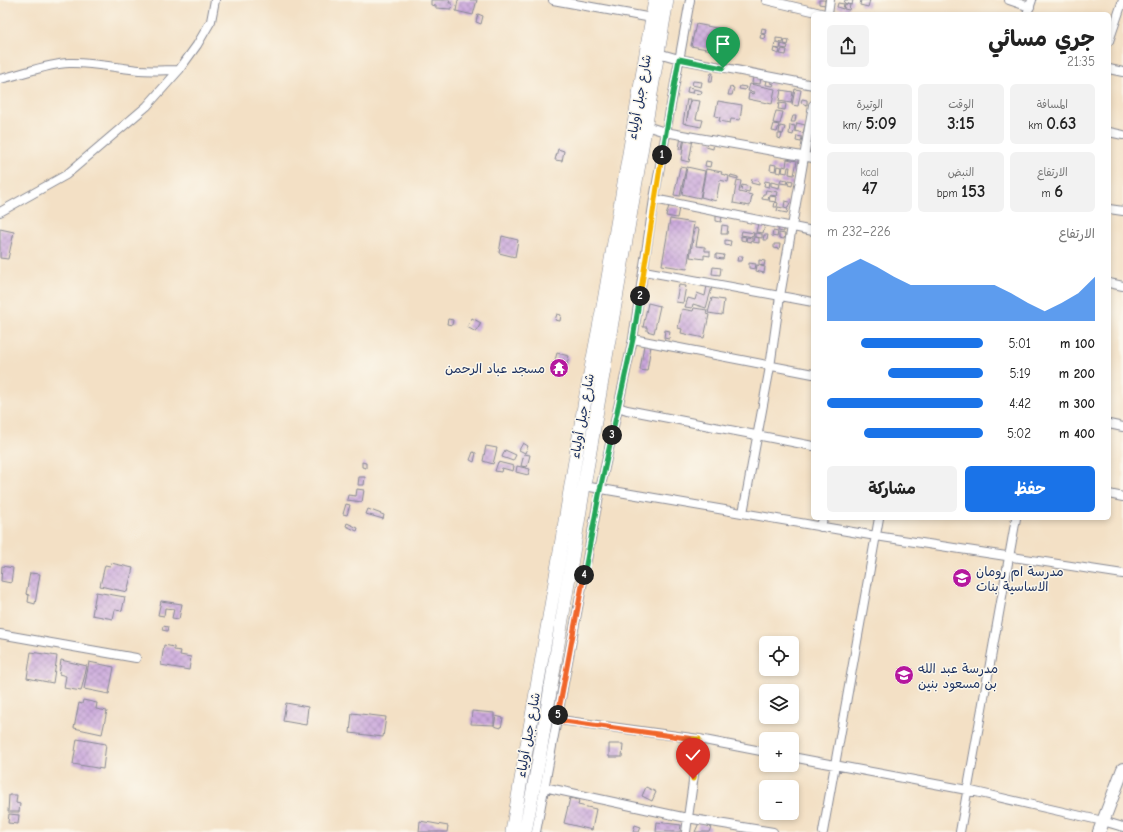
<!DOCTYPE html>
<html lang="ar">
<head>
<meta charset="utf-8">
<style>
	:root { --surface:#fff; --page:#f2f2f2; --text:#222; --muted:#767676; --accent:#1a73e8 }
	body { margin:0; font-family:"Comic Neue","Playpen Sans Arabic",sans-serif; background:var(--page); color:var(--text); direction:rtl; height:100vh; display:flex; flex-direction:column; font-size:15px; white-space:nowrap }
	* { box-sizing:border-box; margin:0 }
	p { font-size:13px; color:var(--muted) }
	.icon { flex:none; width:22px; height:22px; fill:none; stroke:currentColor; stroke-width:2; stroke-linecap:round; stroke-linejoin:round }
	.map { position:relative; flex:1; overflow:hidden; direction:ltr }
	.details { position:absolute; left:811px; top:12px; width:300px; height:508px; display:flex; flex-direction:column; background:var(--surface); border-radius:6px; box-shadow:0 2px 6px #0003; direction:rtl }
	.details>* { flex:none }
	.buttons { position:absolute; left:759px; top:636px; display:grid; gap:8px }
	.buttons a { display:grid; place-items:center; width:40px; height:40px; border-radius:6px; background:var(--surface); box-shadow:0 2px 6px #0003; font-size:20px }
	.pin { position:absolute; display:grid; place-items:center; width:34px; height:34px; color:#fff; margin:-41px -17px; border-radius:50% 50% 50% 0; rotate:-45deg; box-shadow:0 0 4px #0007 }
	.pin .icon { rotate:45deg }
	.km { position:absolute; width:20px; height:20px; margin:-10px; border-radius:50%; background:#222; color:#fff; font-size:11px; line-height:20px; text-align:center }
	.round { display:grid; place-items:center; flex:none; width:42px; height:42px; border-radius:6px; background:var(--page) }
	.summary { display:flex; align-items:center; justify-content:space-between; height:68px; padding:0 16px }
	h1 { font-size:22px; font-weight:700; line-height:30px }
	.figures { display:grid; grid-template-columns:repeat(3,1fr); gap:6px; height:68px; padding:4px 16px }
	.figures div { display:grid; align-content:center; border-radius:6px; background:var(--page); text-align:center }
	.figures b { font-size:17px; font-weight:700 }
	.figures small { font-size:11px; font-weight:400 }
	.figures p { font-size:11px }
	.chart { height:112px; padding:8px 16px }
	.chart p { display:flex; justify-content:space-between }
	.chart svg { width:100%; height:72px; margin-top:4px; fill:var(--accent); opacity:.7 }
	.cta { display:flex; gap:8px; margin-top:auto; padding:8px 16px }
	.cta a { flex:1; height:46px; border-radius:6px; background:var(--accent); color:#fff; font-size:16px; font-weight:700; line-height:46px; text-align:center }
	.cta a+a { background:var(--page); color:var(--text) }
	ul { padding:0 16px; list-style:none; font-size:13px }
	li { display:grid; grid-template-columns:64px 48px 1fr; align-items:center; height:30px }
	li i { height:10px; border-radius:5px; background:var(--accent) }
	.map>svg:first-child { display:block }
	.building { fill:url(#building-cross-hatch) }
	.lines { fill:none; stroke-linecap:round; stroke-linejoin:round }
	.street-casing { stroke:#878892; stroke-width:10 }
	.secondary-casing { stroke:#878892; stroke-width:14 }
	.primary-casing { stroke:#878892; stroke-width:14 }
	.street { stroke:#fff; stroke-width:8 }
	.secondary { stroke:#fff; stroke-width:12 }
	.primary { stroke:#fff; stroke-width:13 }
	.split-1-casing { stroke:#fff; stroke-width:8 }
	.split-2-casing { stroke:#fff; stroke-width:8 }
	.split-3-casing { stroke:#fff; stroke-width:8 }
	.split-4-casing { stroke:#fff; stroke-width:8 }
	.split-5-casing { stroke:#fff; stroke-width:8 }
	.split-6-casing { stroke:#fff; stroke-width:8 }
	.split-7-casing { stroke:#fff; stroke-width:8 }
	.split-1 { stroke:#22a559; stroke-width:5 }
	.split-2 { stroke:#f5b400; stroke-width:5 }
	.split-3 { stroke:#22a559; stroke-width:5 }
	.split-4 { stroke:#22a559; stroke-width:5 }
	.split-5 { stroke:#f0652b; stroke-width:5 }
	.split-6 { stroke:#f0652b; stroke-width:5 }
	.split-7 { stroke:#f5b400; stroke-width:5 }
	.labels { text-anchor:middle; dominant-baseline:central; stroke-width:3; stroke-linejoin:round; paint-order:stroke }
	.street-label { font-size:13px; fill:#1b2f5e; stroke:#fbf7ec }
	.poi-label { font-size:13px; fill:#1b2f5e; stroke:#fbf7ec; text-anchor:start }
</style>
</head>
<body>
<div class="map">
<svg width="1123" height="832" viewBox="0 0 1123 832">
	<defs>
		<pattern id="building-cross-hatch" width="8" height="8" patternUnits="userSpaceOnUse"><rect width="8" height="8" fill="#caa7db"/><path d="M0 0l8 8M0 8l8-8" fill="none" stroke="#a388b5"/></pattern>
	</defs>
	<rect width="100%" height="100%" fill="#fbf7ec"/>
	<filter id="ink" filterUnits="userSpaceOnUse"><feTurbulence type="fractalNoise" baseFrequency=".025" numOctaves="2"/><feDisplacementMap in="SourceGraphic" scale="8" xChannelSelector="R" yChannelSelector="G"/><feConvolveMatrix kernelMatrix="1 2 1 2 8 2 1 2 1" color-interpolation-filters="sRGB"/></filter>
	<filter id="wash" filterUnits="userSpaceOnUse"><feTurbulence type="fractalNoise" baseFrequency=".012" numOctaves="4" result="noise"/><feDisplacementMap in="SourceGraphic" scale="16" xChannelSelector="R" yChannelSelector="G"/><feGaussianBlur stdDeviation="0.9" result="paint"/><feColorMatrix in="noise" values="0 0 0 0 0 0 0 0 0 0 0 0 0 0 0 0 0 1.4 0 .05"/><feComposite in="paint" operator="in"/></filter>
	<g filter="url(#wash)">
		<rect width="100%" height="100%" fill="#f3e0c5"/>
		<g id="blocks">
			<path class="building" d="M431,0H450L449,3H452L451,9L436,8V6L431,5Z
				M458,0H477L473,15L456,11Z
				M819,0H825V5L819,4Z
				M845,0H853L852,5L844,3Z
				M861,0H870L868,7L860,5Z
				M838,3L844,4L843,9L837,7Z
				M845,4L850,5L849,10L844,9Z
				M478,14L483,16L481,24L476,22Z
				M696,24L722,29L717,51L691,46Z
				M762,28L766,29L765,34L761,33Z
				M761,34L766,35L765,39L760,38Z
				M776,38L784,39L783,43L776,42Z
				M785,40L789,41L788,45L784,44Z
				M775,43L781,44L780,49L774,48Z
				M781,44L788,46L787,49L781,48Z
				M774,48L780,50L779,54L773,52Z
				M782,49L787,50L786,55L780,54Z
				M711,73H713L712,82H709Z
				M753,77L761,78L760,84L752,83Z
				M767,80L771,81V83L774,84L773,86L766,85Z
				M693,81L702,82L701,87L692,85Z
				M750,84L775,89L772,104L748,99L749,93L754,94V92L748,91Z
				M740,86L746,87L745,90L739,89Z
				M688,87L693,88L692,93L687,92Z
				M730,87L734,88L732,95H728Z
				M694,89L702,91L701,94L693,93Z
				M795,89L801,90L798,106L792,105Z
				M781,90L793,92L791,103L779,101Z
				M687,99H690L686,124L683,123Z
				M802,99L807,100V105L801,103Z
				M691,100L700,101L696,119L703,120L701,127L686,124Z
				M718,101L742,105L740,120L731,119L730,123L719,121L720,117L715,116Z
				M779,103L786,104L785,110L778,109Z
				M776,111L783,112L780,124L773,123Z
				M793,116H796L795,122H791Z
				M797,123L805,125L803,133L795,131Z
				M774,124L779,125L777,132L772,131Z
				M790,125L795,126L793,135L789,134Z
				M780,126L785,127L783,134L779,133Z
				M778,134H782L781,139L778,138Z
				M681,136L684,137L682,149H679Z
				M797,136L802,137L801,142L796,141Z
				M685,138L693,139L689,162L681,160Z
				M707,141L714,142L713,149L706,147Z
				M558,149L564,151L562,161L555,160Z
				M787,159L797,161L794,175L789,174L790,167H788L787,173L782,172L783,166L786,167Z
				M706,161L711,162L710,167L705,166Z
				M771,164L776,165L775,171L770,170Z
				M777,166L782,167L781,173L776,172Z
				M680,167L686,168L680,196L674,195Z
				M687,167L705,171L700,198L682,194Z
				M706,169L722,172L721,174L729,176L728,182L720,180L716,201L701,197Z
				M731,175L738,177V179L730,177Z
				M752,179L759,181V185L751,183Z
				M781,179L788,180L787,184L780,183Z
				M737,180L741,181L739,192L752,195L750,206L733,203Z
				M789,180L793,181L792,186L788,185Z
				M765,181L770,182L769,187L764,186Z
				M771,182L780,184L779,188L771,186Z
				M742,185L750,187L749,192L741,190Z
				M766,190L778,192L777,196L769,195L768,200L762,199L763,194H765Z
				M770,196L777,197L776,202L769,201Z
				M785,201L790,202L788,208L784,207Z
				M775,202L778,203L777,207H774Z
				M669,206L679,208L677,218L666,216Z
				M778,207L788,209L787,213L777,211Z
				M716,216L722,217L721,222L716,221Z
				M670,219L694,223L687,269L662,265Z
				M758,224L765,225L763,233L756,232Z
				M722,225L728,226L727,234H721Z
				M779,226L784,227V232L778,231Z
				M695,228L699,229L696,246L705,247V251H710V256L704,255V259L690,257Z
				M0,229L14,232L8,259L0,258Z
				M742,231L754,233L753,237L741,235Z
				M773,231L778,232L777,237L772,236Z
				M755,233L762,234V238L755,237Z
				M779,233L785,234L784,239L779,238Z
				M764,235H768L767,240H763Z
				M502,236L518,240L515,257L499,253Z
				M741,236L746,237L745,241L741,240Z
				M747,237L752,238V242L746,241Z
				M754,237L759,238V243L753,242Z
				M725,240L731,241L730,246L725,245Z
				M774,244H780L779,249L774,248Z
				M716,254L724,255L723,259L716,258Z
				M738,256H743L742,261H737Z
				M759,260L765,261L764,266L759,265Z
				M749,263L756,264L755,269L749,268Z
				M757,265L765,267L764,273L756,271Z
				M713,267L721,268L720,275L712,274Z
				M679,285L686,286L683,303L676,302Z
				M707,286L712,287L706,308L693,304L692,308L685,307L688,298L695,300L697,293L705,296Z
				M712,298L724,300L722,315L708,313Z
				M648,303L660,306L654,333L647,331V327H643Z
				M694,308L707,310L706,314L709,315L704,338L681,333L682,329L678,328L682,309L693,311Z
				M557,314L561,315L560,321L555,320Z
				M472,318L481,323L476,332L467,327Z
				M448,319L453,320L452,325L447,324Z
				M665,330L670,331L669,339L664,338Z
				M644,345L651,346L647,371L640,370Z
				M557,353L569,356L566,367L554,364Z
				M523,443L528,446L525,453L519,450Z
				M486,446L497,448L493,464L483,461Z
				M505,450L516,455L513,461L502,457Z
				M473,452L476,453L474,462L470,460Z
				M524,454L530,455L527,467L521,466Z
				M362,462L366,463V468L362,467Z
				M498,462L514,466L513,471L502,468L501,472L495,471Z
				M517,466L530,469L528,475L516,472Z
				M359,477H365L364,485H358Z
				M357,489L364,490L362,502L347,500L348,495L356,496Z
				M346,504L350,505L347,515L343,514Z
				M368,509L384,515L383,519L366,514Z
				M347,523L358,528L357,531L346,526Z
				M111,563L133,568L127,592L100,586L105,565L110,566Z
				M2,566L13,568L11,583L1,581Z
				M30,573L40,574L35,604L28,602L29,595L26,594Z
				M96,592L125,597L122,611L115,610L113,619L92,615Z
				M161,601L182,604L179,619L172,618L174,609L165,608L164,616L158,615Z
				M163,626L168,627L167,631L162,630Z
				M164,645L174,647V650L181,651L180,655L191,657L189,670L161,665Z
				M31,652L57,656L53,683L27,678Z
				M61,660L87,666L81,691L64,688L66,676L59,674Z
				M89,662L114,667L109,694L84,689Z
				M83,700L97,703L96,709L107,711L102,734L74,728L79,703L82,704Z
				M286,703L308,707L306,725L283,721Z
				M472,711L494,713V725L471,724Z
				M352,713L386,717L383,737L350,733Z
				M496,716L503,718L501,728L494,726Z
				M77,739L106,744L103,769L73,764Z
				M609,744H623L622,757H609Z
				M646,787L656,792L652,801L642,796Z
				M9,795H17L16,803L20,804L19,812H8Z
				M570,798L579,800L578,805L596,809L592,830L564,823Z
				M9,814L19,815L18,824L8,823Z
				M420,821L448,826L447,832H419Z
				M657,822L681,825L680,832H656Z
				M699,823L711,827L709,832H695Z
				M635,825L641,827L639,832H633Z"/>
		</g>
	</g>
	<g filter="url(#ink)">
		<use href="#blocks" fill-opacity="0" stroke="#878892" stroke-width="1"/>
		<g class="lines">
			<g class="street-casing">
				<path id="street" d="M553,0L652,18
					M766,0L825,14
					M1009,0L1030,7
					M828,14L830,0
					M1027,14L1032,0
					M1109,41L1123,0
					M658,53L679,59L813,85
					M1109,69L1123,72
					M0,79C23,74 46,64 69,63C92,62 116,68 139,70C152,71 166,70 179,70
					M646,126L665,132L813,158
					M1109,132L1123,135
					M654,199L813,231
					M1109,209L1123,211
					M0,212L66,175L147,106L179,70L197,45L211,21L215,0
					M644,271L813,302
					M1109,283L1123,286
					M633,339L813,374
					M618,407L627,410L813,446
					M1109,424L1123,427
					M584,486L876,536L1123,574
					M1109,494L1123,497
					M743,513L770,367L780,296L813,105
					M821,527L823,518
					M0,634L136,658
					M553,719L699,739L766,752
					M792,757L967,790L1103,821L1123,827
					M544,787L687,818L773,832
					M536,832L600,490L633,339L654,199L690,0
					M686,832L699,739
					M823,832L879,518
					M960,832L1016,518"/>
			</g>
			<g class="secondary-casing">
				<path id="secondary" d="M1099,832L1123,769"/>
			</g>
			<g class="primary-casing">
				<path id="primary" d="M512,832L554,588L585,400L604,301L655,0
					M525,832L539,759L584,486L667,0"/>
			</g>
			<use href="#street" class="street"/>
			<use href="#secondary" class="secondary"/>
			<use href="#primary" class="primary"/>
		</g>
	</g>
	<g class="lines" filter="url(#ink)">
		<g class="split-1-casing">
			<path id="split-1" d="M662,155L679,59L723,68"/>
		</g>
		<g class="split-2-casing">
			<path id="split-2" d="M640,296L662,155"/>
		</g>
		<g class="split-3-casing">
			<path id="split-3" d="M612,435L633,339L640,296"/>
		</g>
		<g class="split-4-casing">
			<path id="split-4" d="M584,575L600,490L612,435"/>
		</g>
		<g class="split-5-casing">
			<path id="split-5" d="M558,715L584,575"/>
		</g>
		<g class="split-6-casing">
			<path id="split-6" d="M558,715L557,720L694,739"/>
		</g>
		<g class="split-7-casing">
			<path id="split-7" d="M693,779L699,739H694"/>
		</g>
		<use href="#split-1" class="split-1"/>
		<use href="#split-2" class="split-2"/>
		<use href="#split-3" class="split-3"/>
		<use href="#split-4" class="split-4"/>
		<use href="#split-5" class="split-5"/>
		<use href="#split-6" class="split-6"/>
		<use href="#split-7" class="split-7"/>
	</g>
	<defs>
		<g id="temple-disc" transform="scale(1)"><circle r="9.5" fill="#b5179e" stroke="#fbf7ec"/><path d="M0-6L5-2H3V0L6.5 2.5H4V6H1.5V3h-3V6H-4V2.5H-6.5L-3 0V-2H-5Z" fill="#fff"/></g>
		<g id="school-disc" transform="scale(1)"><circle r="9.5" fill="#b5179e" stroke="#fbf7ec"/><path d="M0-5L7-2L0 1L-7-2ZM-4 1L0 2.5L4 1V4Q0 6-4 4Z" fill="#fff"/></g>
	</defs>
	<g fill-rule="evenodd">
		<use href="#temple-disc" x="559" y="368"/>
		<use href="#school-disc" x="962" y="578"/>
		<use href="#school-disc" x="904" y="675"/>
	</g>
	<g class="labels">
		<g class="street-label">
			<text transform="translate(639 97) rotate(-80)">شارع جبل أولياء</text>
			<text transform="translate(582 416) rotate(-80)">شارع جبل أولياء</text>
			<text transform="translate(528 735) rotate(-80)">شارع جبل أولياء</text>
		</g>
		<g class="poi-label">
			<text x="545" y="368" text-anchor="end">مسجد عباد الرحمن</text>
			<text x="976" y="571">مدرسة ام رومان<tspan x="976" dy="15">الاساسية بنات</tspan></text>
			<text x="918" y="668">مدرسة عبد الله<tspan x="918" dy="15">بن مسعود بنين</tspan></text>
		</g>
	</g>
</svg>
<div class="buttons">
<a><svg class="icon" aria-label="locate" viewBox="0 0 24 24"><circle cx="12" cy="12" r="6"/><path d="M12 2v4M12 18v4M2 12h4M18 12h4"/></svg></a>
<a><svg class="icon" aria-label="layers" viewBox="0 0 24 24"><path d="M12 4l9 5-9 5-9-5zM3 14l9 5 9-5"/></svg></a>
<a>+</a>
<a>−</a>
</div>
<div class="pin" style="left:723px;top:68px;background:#1e9e55"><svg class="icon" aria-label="arrive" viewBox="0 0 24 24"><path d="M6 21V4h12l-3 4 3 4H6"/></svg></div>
<div class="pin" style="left:693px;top:779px;background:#d93025"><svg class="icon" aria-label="check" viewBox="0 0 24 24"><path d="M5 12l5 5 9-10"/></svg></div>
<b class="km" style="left:662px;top:155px">1</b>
<b class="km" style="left:640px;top:296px">2</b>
<b class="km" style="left:612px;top:435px">3</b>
<b class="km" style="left:584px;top:575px">4</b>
<b class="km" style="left:558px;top:715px">5</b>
<section class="details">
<div class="summary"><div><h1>جري مسائي</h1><p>21:35</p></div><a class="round"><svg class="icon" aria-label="share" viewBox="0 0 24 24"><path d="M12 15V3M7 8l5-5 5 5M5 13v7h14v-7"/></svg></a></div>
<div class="figures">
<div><p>المسافة</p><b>0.63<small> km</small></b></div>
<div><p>الوقت</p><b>3:15</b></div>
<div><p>الوتيرة</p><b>5:09<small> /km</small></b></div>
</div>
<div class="figures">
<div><p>الارتفاع</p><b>6<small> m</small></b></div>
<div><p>النبض</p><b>153<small> bpm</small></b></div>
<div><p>kcal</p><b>47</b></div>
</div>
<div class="chart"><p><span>الارتفاع</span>226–232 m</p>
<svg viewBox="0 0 160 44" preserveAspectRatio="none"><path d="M0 44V17L10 11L20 6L30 11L40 17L50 22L60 22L70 22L80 22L90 22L100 22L110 27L120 33L130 38L140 33L150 27L160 17V44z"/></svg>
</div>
<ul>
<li><b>100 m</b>5:01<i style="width:78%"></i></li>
<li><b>200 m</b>5:19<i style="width:61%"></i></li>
<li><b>300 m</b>4:42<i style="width:100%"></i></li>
<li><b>400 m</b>5:02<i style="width:76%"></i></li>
</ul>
<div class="cta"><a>حفظ</a><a>مشاركة</a></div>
</section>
</div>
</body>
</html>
